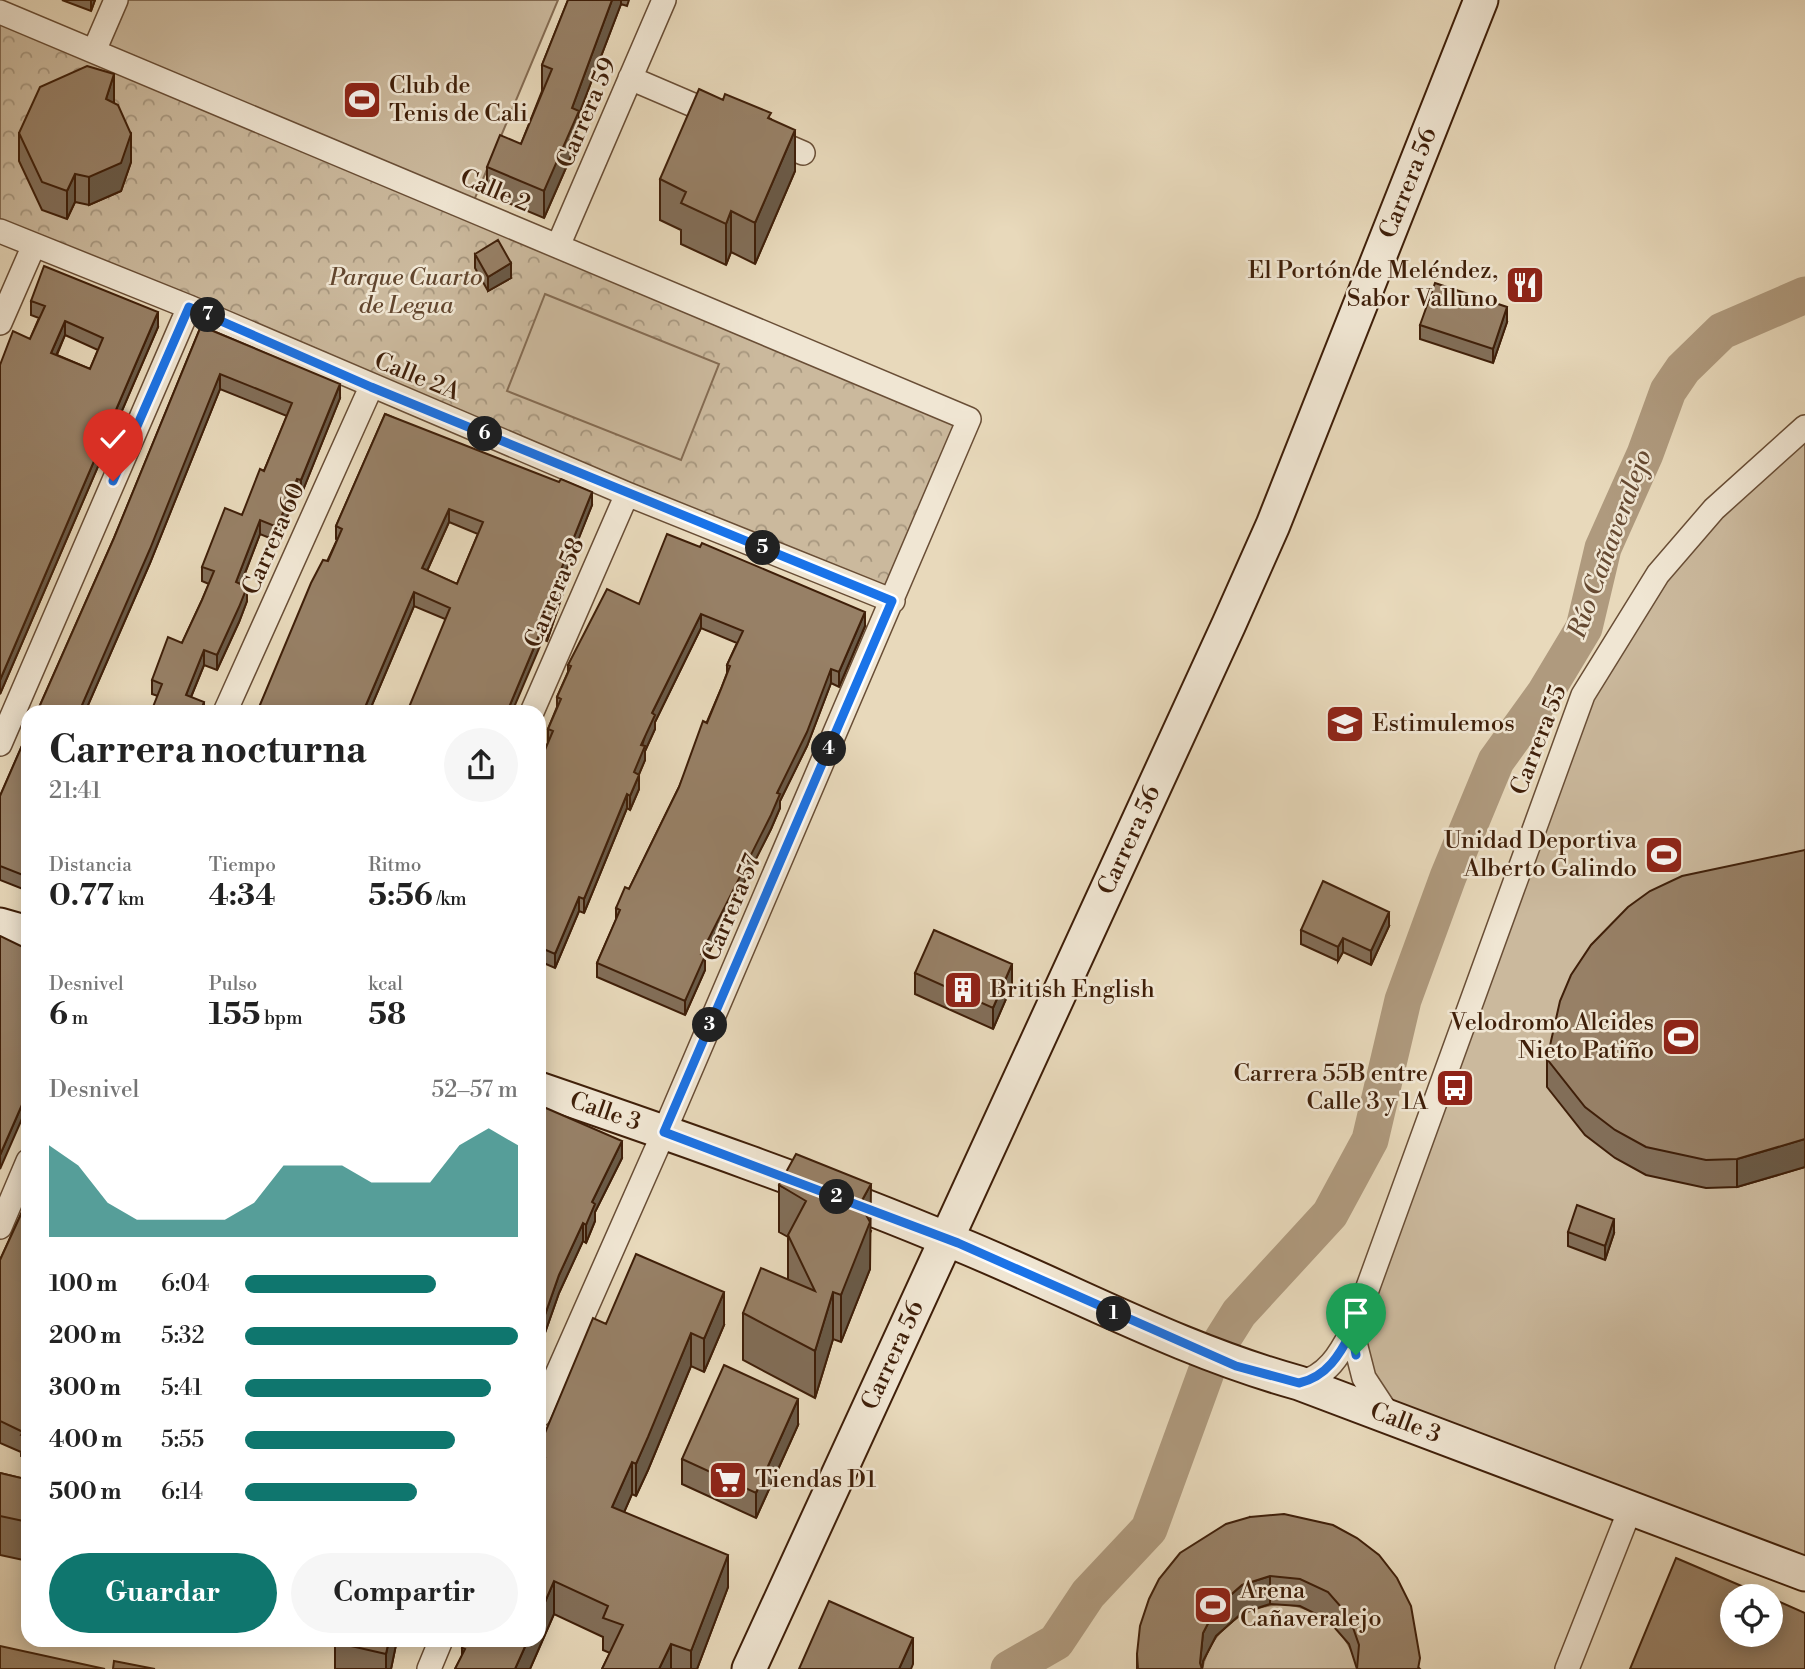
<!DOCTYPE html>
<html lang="es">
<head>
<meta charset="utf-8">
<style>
	:root { --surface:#fff; --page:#f6f6f6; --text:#222; --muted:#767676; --accent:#0f766e }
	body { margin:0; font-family:"Libre Bodoni",serif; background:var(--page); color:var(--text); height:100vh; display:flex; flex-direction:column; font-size:26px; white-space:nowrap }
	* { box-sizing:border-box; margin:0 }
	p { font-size:23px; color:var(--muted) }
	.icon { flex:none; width:38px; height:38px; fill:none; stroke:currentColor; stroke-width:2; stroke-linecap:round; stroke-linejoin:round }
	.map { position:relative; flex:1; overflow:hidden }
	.sheet { position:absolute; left:21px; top:705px; width:525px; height:942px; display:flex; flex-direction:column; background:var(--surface); border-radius:21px; box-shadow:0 4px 18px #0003 }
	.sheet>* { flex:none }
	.fabs { position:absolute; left:1720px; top:1584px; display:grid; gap:14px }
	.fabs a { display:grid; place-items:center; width:63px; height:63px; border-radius:50%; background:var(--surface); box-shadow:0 4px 18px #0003; font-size:35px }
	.pin { position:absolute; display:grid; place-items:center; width:60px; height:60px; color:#fff; margin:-72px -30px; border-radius:50% 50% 50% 0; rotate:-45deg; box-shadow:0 0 7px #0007 }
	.pin .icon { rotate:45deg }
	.km { position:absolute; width:35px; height:35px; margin:-18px; border-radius:50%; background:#222; color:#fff; font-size:19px; line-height:35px; text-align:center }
	.round { display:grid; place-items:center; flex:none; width:74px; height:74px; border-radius:37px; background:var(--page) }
	.head { display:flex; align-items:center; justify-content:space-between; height:119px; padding:0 28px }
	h1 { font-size:38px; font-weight:700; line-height:52px }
	.metrics { display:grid; grid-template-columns:repeat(3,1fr); gap:10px; height:119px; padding:7px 28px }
	.metrics div { display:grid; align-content:center }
	.metrics b { font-size:30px; font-weight:700 }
	.metrics small { font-size:19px; font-weight:400 }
	.metrics p { font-size:19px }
	.chart { height:196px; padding:14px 28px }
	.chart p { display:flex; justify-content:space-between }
	.chart svg { width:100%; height:126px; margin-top:7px; fill:var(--accent); opacity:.7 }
	.cta { display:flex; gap:14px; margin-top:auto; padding:14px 28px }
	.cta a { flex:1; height:80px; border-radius:42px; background:var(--accent); color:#fff; font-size:28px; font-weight:700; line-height:80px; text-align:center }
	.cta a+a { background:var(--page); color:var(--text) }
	ul { padding:0 28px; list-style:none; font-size:23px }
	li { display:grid; grid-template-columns:112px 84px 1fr; align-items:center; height:52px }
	li i { height:18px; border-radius:9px; background:var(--accent) }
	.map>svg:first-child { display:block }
	.park { fill:url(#park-crowns); stroke:#856c53; stroke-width:2 }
	.pitch { fill:#cbb99d; stroke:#856c53; stroke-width:2 }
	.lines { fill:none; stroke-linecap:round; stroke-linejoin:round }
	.river { stroke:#af9a7e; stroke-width:37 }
	.street-casing { stroke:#694e36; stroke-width:26 }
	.secondary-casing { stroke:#3f1f09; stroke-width:37 }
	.street { stroke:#f0e6d3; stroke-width:23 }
	.secondary { stroke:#f0e6d3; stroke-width:33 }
	.wall { fill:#826e58; stroke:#3f1f09; stroke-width:2; fill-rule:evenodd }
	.shaded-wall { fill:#6a5a47; stroke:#3f1f09; stroke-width:2 }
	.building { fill:#978066; stroke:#3f1f09; stroke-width:2; fill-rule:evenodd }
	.route-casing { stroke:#fff; stroke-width:14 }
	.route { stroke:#1a73e8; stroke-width:9 }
	.labels { text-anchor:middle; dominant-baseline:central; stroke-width:5; stroke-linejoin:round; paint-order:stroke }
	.poi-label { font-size:24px; fill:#3f1f09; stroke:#f0e6d3; text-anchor:start }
	.street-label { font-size:24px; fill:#3f1f09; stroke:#f0e6d3 }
	.park-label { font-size:24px; font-style:italic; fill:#62462e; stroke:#f0e6d3 }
	.water-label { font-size:26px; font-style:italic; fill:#664a32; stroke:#f0e6d3 }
</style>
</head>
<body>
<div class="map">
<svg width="1805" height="1669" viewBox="0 0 1805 1669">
	<defs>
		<pattern id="park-crowns" width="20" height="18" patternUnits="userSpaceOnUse" patternTransform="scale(1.75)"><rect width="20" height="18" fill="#cbb99d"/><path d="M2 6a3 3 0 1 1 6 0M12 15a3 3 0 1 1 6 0" fill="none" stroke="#a6967e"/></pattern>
	</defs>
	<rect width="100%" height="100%" fill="#e8d9bb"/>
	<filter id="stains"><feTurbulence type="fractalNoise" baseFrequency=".00286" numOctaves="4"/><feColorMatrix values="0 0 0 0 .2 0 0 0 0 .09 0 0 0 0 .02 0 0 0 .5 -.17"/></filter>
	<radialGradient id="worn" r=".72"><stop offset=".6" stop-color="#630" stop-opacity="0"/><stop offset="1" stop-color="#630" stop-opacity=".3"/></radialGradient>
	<path class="park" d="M0,12L969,419L893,601L0,231Z"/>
	<path class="pitch" d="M116,0H558L470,210L94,51Z
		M545,294L719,364L681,460L507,391Z
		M1805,427V1574L1392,1419L1356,1355L1583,695L1658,574Z
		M1283,1604C1322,1608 1348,1631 1358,1669H1202C1211,1629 1243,1606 1283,1604Z"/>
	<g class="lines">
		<path class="river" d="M1009,1669L1056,1642L1088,1594L1149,1529L1212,1356L1239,1313L1330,1214L1370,1140L1403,1000L1448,877L1496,761L1545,693L1584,628L1603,548L1645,454L1668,391L1683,369L1722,331L1805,295"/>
		<g class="street-casing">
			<path id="street" d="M0,12L969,419L664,1132L539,1415
				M94,51L116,0
				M630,78L721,117
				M768,138L803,153
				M0,231L189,307L627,494L893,601
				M558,246L664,0
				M0,323L34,245
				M225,712L371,387
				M532,712L627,494
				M0,744L189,307
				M0,1227L28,1161
				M1352,1331L1364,1378L1389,1416
				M1299,1383C1327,1377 1340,1354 1352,1331L1583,695L1658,574L1714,509L1805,427
				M429,1669L441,1640
				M1567,1669L1631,1507"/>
		</g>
		<g class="secondary-casing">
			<g id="secondary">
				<path d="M0,925L28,933"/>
				<path id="s1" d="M539,1089C679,1137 820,1186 956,1243C1071,1290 1179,1350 1299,1383L1805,1574"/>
				<path id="s2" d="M749,1669L1229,624L1273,525L1481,0"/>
			</g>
		</g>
		<use href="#street" class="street"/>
		<use href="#secondary" class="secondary"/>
	</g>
	<path class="wall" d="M62,0H95L91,11Z
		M568,0H629L627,6L621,4L579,114V138L544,218L487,194V167L521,144L542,91V65Z
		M723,100L771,119L795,171L755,264L731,252L726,265L681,244V230L660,220V179Z
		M114,103L131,162L121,191L89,205L75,202L67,219L42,210L19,161V133Z
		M475,254L511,278L488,291L475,268Z
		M31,301L158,327L0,694L30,339L39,318L31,315ZM65,335L98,350L90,369L57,355Z
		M1507,322L1493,363L1420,339V325Z
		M201,326L340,398L301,495L297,493L277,541L260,534L241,584L247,601L239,622L217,670L204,665L191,697L204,712L152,694V680L182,643L202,600L209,584L202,581V567L242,515L264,471L287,416L220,389L150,563L85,712H37L114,538Z
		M385,414L592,505L562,579L563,593L547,641L543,639L445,619L414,606L369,712H257L337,540L336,539V526ZM449,522L478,534L457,584L427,571Z
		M639,604L865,626L839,687L831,683L807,746L780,801V808L771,829L705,960V970L685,1015L597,977V963L616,920V908L629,889L679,787L721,689L727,673V665L737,643L701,628L655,722V729L645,751V760L639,774V789L630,810L627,808L584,913L579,911L555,968L539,961V764L548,743V729L557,707V697L568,672V665Z
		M28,732V891L0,880V796Z
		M1805,850V1167L1737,1187L1706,1188L1646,1175L1615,1158L1585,1135L1547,1087V1059Z
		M1389,926L1371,965L1343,952L1338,961L1301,944V930Z
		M915,973L1012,985L993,1029L915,994Z
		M539,1105L622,1158L595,1212V1221L586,1243L583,1241L559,1293L540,1347H539Z
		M779,1185L871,1231L870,1233V1269L841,1342L833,1339L815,1398L743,1360V1313L788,1280V1237L779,1232Z
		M28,1199V1459L21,1456V1452L0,1443V1260Z
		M1568,1232L1614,1233L1605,1260L1568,1246Z
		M606,1324L724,1325L704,1372L691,1366L648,1470L636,1496L632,1494L624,1512L728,1587L697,1669H602L610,1653L603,1650V1637L554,1614L530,1669H455L462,1656V1648L539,1640V1434L545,1433Z
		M798,1425L756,1518L682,1484V1459Z
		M0,1473L25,1479L28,1477V1561L0,1555Z
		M1250,1517L1420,1669H1357L1349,1644L1328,1620L1300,1606L1270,1604L1242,1613L1216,1636L1203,1661L1202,1669H1137V1654Z
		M335,1640H397L391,1669H335Z"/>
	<path class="shaded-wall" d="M91,0H95L91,11Z
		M612,0H621V4L579,114V138L544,218V191L572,108Z
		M114,74V102L106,127V99Z
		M795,130V171L755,264V223Z
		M131,134V162L121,191L89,205V177Z
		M75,174V202L67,219V191Z
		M731,211V252L726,265V224Z
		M511,263V278L488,291V277Z
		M1507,307V322L1493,363V349Z
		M158,312V327L0,694V680Z
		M65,321V335L51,367V353Z
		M220,374V389L150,563L85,712H79Z
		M340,384V398L301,495V480Z
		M297,479V493L277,541V527Z
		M592,492V505L558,591V577Z
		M449,509V522L422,582V568Z
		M260,520V534L236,596V582Z
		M563,580V593L547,641V627Z
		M247,587V601L239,622L217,670V655Z
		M414,592V606L369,712H363Z
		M865,612V626L839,687V672Z
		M701,614V628L655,722V729L645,751V760L634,786V772L652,713Z
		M543,626V639L512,712H507Z
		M204,650V665L186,709V695Z
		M831,669V683L807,746L780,801V808L771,829L705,960V970L685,1015V1001L701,954L777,793Z
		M204,702V712H200Z
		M639,775V789L630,810V796Z
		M627,794V808L584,913V899Z
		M579,897V911L555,968V954Z
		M1389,912V926L1371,965V951Z
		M1343,938V952L1338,961V947Z
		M1012,964V985L993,1029V1008Z
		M28,1091V1105L0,1169V1155Z
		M1805,1139V1167L1737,1187V1159Z
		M622,1141V1158L595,1212V1221L586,1243V1225L592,1202Z
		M871,1184L870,1269L841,1342V1295L860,1204Z
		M1614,1219V1233L1605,1260V1246Z
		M583,1223V1241L559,1293L540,1347V1329L559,1275Z
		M724,1292V1325L704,1372V1339Z
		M833,1292V1339L815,1398V1351Z
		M691,1333V1366L648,1470L636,1496V1464Z
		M798,1399V1425L756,1518V1493Z
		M632,1462V1494L612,1540V1507Z
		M728,1555V1587L697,1669H691V1651Z
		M1270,1576V1604L1242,1613L1216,1636L1203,1661L1202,1669L1200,1663L1203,1633L1216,1608L1242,1585Z
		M554,1581V1614L530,1669H515L528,1640H539V1616Z
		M913,1638V1664L911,1669H899Z
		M389,1640H397L391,1669H386V1654Z
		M671,1644V1669H659Z"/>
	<path class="building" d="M568,0H612L572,108L579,111L544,191L487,167L500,135L521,144L552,69L542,65Z
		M87,66L114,74L106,99L118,105L131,134L121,163L89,177L75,174L67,191L42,182L19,133L40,87Z
		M699,89L723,100L725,94L771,113L768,118L795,130L755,223L731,211L726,224L681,203L686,192L660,179Z
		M498,240L511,263L488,277L475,254Z
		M44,266L158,312L0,680V365L13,331L30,339L45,306L31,301ZM65,321L103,338L90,369L51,353Z
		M1435,283L1507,307L1493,349L1420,325Z
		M201,326L340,384L301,480L297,479L277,527L260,520L236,582L247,587L239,607L217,655L204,650L186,695L204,702L200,712H151L162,684L152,680L168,637L182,643L202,600L214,571L202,567L225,508L242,515L260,469L264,471L292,403L220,374L150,549L79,712H37L114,538Z
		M385,414L559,482L561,479L592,492L558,577L563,580L547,627L543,626L507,712H407L450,608L414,592L363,712H257L311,583L323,560L328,561L342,529L336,526ZM449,509L483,522L457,584L422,568Z
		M667,534L700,547L702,543L865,612L839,672L831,669L807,732L777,793L780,794L771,815L701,954L705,956L685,1001L597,963L620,910L616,908L625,887L629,889L679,787L703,721L707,723L721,689L730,666L727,665L743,631L701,614L652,713L655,715L641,745L645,746L634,772L639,775L630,796L627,794L584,899L579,897L555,954L539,947V764L553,731L548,729L561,699L557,697L571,666L568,665L607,589L639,604Z
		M28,732V877L0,866V796Z
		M1805,850V1139L1737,1159L1706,1160L1646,1147L1615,1130L1585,1107L1547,1059L1560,1001L1571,975L1591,945L1628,907L1650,891L1682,876Z
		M1323,881L1389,912L1371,951L1343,938L1338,947L1301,930Z
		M934,930L1012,964L993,1008L915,973Z
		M0,936L27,949L28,946V1091L0,1155Z
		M539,1105L622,1141L592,1202L595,1204L586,1225L583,1223L559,1275L540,1329H539Z
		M796,1154L871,1184L860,1204L870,1222L841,1295L833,1292L815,1351L743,1313L761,1268L815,1291L788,1235L806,1201L779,1185Z
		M28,1199V1438L21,1435L23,1432L0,1421V1260Z
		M1577,1205L1614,1219L1605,1246L1568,1232Z
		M636,1254L724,1292L704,1339L691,1333L648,1437L636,1464L632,1462L612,1507L728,1555L691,1651L671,1644L659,1669H602L623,1625L603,1618L608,1606L554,1581L539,1616V1472L545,1458L539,1455V1434L541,1431L545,1433L593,1318L606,1324Z
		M724,1365L798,1399L756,1493L682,1459Z
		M0,1473L25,1479L28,1477V1522L0,1516Z
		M1284,1514L1333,1525L1357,1538L1379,1555L1397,1578L1411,1606L1420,1658L1418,1669H1357L1359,1645L1349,1616L1328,1592L1300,1579L1270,1576L1242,1585L1216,1608L1203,1633L1200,1663L1202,1669H1138L1137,1654L1140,1626L1149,1599L1159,1579L1180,1553L1226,1524L1250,1517Z
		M1676,1558L1765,1596H1732V1634H1771V1598L1805,1613V1669H1630Z
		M829,1601L913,1638L899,1669H799Z
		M342,1640H389L386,1654L342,1644Z
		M465,1640H528L515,1669H455L465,1649L462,1648Z
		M0,1646L105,1669H0Z
		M114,1661L155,1669H113Z"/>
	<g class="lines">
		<g class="route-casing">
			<path id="route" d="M113,481L189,307L371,387L892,601L664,1132L958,1243L1236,1366L1299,1383C1327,1377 1340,1354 1352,1331L1356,1355"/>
		</g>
		<use href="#route" class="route"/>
	</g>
	<defs>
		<g id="stadium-square" transform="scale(2.0125)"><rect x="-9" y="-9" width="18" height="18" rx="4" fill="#8f2418" stroke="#f0e6d3"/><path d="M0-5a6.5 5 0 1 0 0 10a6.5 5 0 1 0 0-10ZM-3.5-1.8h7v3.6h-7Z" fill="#fff"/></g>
		<g id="restaurant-square" transform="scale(2.0125)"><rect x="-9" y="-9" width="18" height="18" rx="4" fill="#8f2418" stroke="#f0e6d3"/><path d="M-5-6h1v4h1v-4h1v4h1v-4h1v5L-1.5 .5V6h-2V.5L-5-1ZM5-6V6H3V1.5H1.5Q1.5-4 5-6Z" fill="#fff"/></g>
		<g id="school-square" transform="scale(2.0125)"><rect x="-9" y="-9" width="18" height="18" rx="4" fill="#8f2418" stroke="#f0e6d3"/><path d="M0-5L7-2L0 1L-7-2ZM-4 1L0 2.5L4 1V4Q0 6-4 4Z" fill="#fff"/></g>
		<g id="building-square" transform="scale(2.0125)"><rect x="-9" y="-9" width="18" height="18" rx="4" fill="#8f2418" stroke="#f0e6d3"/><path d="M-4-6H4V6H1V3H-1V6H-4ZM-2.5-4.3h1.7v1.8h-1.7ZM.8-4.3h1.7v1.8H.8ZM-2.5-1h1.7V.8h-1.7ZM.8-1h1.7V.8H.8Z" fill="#fff"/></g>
		<g id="bus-square" transform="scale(2.0125)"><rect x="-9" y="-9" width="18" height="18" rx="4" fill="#8f2418" stroke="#f0e6d3"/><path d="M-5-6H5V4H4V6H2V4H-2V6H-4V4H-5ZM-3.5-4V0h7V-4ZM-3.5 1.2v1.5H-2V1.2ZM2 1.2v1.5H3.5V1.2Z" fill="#fff"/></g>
		<g id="supermarket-square" transform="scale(2.0125)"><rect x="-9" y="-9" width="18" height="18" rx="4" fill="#8f2418" stroke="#f0e6d3"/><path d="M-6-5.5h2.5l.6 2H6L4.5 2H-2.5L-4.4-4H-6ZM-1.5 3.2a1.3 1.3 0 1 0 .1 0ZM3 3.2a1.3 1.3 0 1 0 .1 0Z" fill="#fff"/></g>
	</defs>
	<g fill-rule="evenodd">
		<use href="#stadium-square" x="362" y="100"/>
		<use href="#restaurant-square" x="1525" y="285"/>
		<use href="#school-square" x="1345" y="724"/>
		<use href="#stadium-square" x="1664" y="855"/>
		<use href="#building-square" x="963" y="990"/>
		<use href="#stadium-square" x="1681" y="1037"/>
		<use href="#bus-square" x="1455" y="1088"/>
		<use href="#supermarket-square" x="728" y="1480"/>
		<use href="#stadium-square" x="1213" y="1605"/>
	</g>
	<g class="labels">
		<g class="poi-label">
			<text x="389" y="86">Club de<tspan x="389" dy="28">Tenis de Cali</tspan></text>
			<text x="1498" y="271" text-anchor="end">El Portón de Meléndez,<tspan x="1498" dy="28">Sabor Valluno</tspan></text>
			<text x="1372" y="724">Estimulemos</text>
			<text x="1637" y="841" text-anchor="end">Unidad Deportiva<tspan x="1637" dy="28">Alberto Galindo</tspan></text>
			<text x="990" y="990">British English</text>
			<text x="1654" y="1023" text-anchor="end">Velodromo Alcides<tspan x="1654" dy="28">Nieto Patiño</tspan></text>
			<text x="1428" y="1074" text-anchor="end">Carrera 55B entre<tspan x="1428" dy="28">Calle 3 y 1A</tspan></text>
			<text x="755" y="1480">Tiendas D1</text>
			<text x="1240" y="1591">Arena<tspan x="1240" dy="28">Cañaveralejo</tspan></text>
		</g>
		<g class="street-label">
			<text transform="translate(587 113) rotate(-67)">Carrera 59</text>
			<text stroke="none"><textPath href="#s2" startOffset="1626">Carrera 56</textPath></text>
			<text transform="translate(495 191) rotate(23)">Calle 2</text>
			<text transform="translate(417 377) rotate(22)">Calle 2A</text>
			<text transform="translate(274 539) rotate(-66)">Carrera 60</text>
			<text transform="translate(555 593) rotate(-67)">Carrera 58</text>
			<text transform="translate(1539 740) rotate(-69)">Carrera 55</text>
			<text stroke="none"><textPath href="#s2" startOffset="912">Carrera 56</textPath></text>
			<text transform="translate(732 908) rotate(-67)">Carrera 57</text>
			<text stroke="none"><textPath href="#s1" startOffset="70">Calle 3</textPath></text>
			<text stroke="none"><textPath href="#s2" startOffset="345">Carrera 56</textPath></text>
			<text stroke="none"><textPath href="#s1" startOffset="929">Calle 3</textPath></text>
		</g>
		<g class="park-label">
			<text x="406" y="278">Parque Cuarto<tspan x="406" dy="28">de Legua</tspan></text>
		</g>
		<g class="water-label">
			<text transform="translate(1610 544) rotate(-70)">Río Cañaveralejo</text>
		</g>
	</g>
	<rect width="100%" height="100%" filter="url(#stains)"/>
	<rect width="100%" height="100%" fill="url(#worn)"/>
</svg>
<div class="fabs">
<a><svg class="icon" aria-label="locate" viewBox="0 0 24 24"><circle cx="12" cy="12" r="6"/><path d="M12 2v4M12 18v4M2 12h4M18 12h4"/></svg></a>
</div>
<div class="pin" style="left:1356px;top:1355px;background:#1e9e55"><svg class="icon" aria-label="arrive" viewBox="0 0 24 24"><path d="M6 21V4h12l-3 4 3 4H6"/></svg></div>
<div class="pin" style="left:113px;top:481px;background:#d93025"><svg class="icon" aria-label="check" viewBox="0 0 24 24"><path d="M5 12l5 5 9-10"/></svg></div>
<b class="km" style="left:1114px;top:1314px">1</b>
<b class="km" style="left:837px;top:1197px">2</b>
<b class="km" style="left:710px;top:1025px">3</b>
<b class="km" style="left:829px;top:749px">4</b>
<b class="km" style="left:763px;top:548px">5</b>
<b class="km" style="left:485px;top:434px">6</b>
<b class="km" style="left:208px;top:315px">7</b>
<section class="sheet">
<div class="head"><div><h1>Carrera nocturna</h1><p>21:41</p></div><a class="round"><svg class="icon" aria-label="share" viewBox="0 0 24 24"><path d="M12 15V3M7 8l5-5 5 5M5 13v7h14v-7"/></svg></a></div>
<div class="metrics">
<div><p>Distancia</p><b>0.77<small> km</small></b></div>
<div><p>Tiempo</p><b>4:34</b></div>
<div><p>Ritmo</p><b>5:56<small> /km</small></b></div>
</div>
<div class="metrics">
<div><p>Desnivel</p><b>6<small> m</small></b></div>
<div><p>Pulso</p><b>155<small> bpm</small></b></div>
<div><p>kcal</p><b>58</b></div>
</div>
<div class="chart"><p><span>Desnivel</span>52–57 m</p>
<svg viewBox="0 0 160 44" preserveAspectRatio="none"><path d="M0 44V12L10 19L20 32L30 38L40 38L50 38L60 38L70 32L80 19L90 19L100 19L110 25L120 25L130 25L140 12L150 6L160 12V44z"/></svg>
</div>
<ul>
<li><b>100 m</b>6:04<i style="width:70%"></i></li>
<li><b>200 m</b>5:32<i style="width:100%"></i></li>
<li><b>300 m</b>5:41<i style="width:90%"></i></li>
<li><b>400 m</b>5:55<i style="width:77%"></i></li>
<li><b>500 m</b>6:14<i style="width:63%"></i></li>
</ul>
<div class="cta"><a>Guardar</a><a>Compartir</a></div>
</section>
</div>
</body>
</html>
